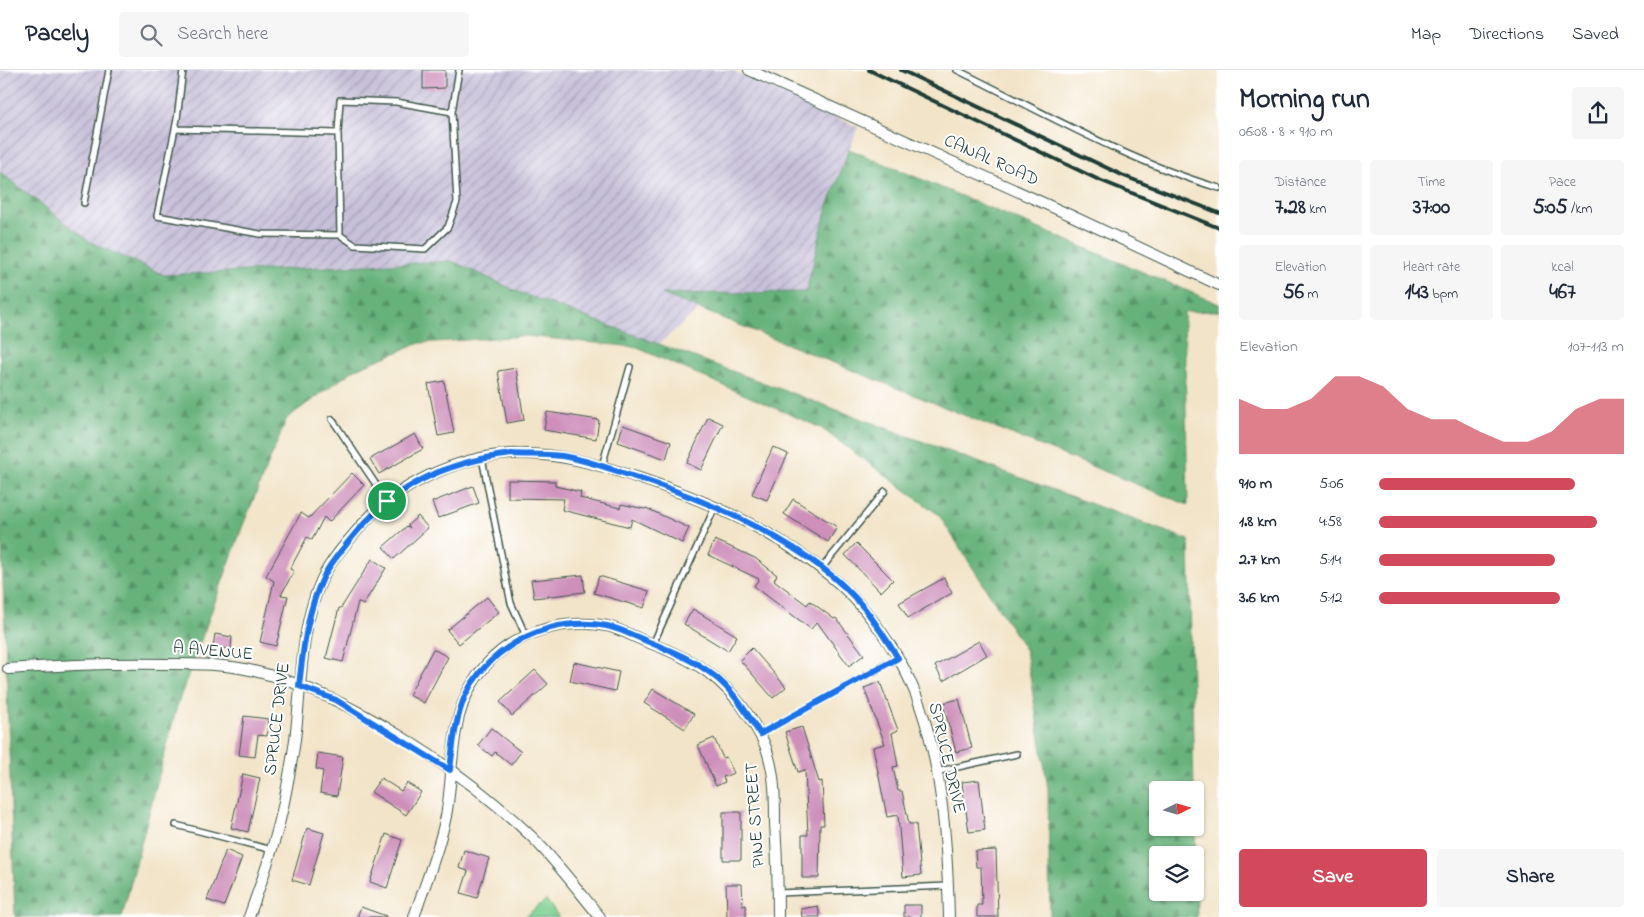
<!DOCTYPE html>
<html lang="en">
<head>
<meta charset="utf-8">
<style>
	:root { --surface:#fff; --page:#f6f6f7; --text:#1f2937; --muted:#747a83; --line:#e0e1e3; --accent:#d1495b }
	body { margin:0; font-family:"Indie Flower",sans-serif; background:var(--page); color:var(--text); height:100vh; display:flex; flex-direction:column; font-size:19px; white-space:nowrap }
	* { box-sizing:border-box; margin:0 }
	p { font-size:16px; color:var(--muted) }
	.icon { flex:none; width:28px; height:28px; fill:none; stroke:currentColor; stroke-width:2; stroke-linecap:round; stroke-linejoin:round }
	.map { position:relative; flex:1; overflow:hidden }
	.drawer { display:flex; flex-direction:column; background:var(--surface); width:425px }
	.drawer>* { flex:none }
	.needle { width:32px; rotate:85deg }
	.buttons { position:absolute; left:1149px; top:711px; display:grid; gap:10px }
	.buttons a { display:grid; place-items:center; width:55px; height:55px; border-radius:5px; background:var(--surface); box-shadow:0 1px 4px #0004; font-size:25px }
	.pin { position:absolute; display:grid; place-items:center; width:42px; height:42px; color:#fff; margin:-21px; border:2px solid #fff; border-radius:50%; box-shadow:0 1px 5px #0007 }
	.round { display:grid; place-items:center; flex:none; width:52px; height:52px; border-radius:5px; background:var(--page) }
	.summary { display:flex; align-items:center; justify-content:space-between; height:85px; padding:0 20px }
	h1 { font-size:28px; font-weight:800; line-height:38px }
	.stats { display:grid; grid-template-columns:repeat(3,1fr); gap:8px; height:85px; padding:5px 20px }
	.stats div { display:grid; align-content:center; border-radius:5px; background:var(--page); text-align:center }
	.stats b { font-size:21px; font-weight:800 }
	.stats small { font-size:14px; font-weight:400 }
	.stats p { font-size:14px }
	.chart { height:140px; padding:10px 20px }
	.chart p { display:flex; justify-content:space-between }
	.chart svg { width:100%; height:90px; margin-top:5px; fill:var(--accent); opacity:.7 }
	.primary-button { display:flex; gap:10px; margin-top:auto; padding:10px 20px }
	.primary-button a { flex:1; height:58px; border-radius:5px; background:var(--accent); color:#fff; font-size:20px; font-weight:800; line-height:58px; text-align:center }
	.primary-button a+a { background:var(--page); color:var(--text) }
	ul { padding:0 20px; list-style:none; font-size:16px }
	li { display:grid; grid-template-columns:80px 60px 1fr; align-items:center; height:38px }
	li i { height:12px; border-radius:6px; background:var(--accent) }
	header { display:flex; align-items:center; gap:30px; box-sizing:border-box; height:70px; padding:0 25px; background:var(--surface); border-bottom:1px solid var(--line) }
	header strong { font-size:24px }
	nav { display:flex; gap:28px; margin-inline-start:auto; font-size:18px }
	.search { width:350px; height:45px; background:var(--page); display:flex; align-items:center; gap:12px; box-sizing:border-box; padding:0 18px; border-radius:5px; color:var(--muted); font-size:19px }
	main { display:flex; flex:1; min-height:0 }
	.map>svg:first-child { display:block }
	.industrial { fill:url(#industrial-furrows) }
	.forest { fill:url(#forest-firs); stroke:#427857; fill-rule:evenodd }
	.park { fill:#7ecf90; stroke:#4e8662 }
	.building { fill:#ce8fbb }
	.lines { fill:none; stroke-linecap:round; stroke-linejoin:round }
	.lane-casing { stroke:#3f564a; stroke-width:8 }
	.street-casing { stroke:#3f564a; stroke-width:12 }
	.lane { stroke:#fff; stroke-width:5 }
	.street { stroke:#fff; stroke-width:10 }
	.rail { stroke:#1f3d34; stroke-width:4 }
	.route-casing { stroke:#fff; stroke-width:10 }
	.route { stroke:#1a73e8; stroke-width:6 }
	.labels { text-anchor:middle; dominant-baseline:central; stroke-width:4; stroke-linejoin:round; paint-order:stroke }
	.street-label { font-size:18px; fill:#1f3d34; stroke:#fff }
</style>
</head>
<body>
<header>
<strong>Pacely</strong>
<div class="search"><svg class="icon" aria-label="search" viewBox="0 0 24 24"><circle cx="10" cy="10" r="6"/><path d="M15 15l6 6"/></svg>Search here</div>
<nav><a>Map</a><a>Directions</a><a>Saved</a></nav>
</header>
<main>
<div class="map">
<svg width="1219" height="847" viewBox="0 0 1219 847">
	<defs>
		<pattern id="industrial-furrows" width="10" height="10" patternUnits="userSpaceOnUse" patternTransform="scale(1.25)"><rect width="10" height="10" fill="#c7c0d9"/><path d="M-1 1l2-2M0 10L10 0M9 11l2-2" fill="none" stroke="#a19db1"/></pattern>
		<pattern id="forest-firs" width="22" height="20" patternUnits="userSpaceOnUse" patternTransform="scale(1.25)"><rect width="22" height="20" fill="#66b27a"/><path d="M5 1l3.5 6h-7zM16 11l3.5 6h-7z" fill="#539265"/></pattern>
	</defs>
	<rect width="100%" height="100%" fill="#fff"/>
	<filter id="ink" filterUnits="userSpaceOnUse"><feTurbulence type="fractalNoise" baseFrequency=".02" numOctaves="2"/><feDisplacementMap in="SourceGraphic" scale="10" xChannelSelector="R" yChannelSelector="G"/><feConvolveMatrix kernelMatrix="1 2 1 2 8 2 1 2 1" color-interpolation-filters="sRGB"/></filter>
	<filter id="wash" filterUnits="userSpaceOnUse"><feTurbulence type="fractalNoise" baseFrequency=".0096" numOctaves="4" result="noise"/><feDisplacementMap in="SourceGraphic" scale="20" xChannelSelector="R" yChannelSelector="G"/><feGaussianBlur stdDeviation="1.12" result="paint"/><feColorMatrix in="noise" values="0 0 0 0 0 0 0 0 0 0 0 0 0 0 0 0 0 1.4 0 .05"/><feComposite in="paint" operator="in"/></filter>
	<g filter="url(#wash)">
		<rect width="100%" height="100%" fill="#f2e4c8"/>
		<path class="industrial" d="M0,0H731L858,57L825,145L807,222L664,224L699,239L659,274L521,223L452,191L164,205L90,172L0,102Z"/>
		<path class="forest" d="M849,79L1219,234V241L1184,242L1188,435L662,224L806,222L825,145Z
			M0,102L90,172L164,205L452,191L521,223L1189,470L1194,720H1158V758H1195L1197,847H1050L1048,719L1026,581L939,445L821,358L635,277L525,266L420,273L355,299L287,348L243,455L177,636L122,847H15L0,423ZM1158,785H1195V822H1158Z"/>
		<path class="park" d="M546,830L559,847H524Z"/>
		<g id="blocks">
			<path class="building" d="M423,0H445V18L423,19Z
				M516,298L524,350L507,353L498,301Z
				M444,311L454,363L438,366L428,314Z
				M547,342L599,350L596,369L544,360Z
				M708,347L723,354L701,400L687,393Z
				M623,355L671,372L666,389L618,372Z
				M415,364L423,379L379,404L370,389Z
				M773,377L788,384L767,430L752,424Z
				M352,403L364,415L329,452L324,447L312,470L307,467L290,499L294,501L281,525L288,526L276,576L260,572L274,511L266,506L301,443L309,448Z
				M508,410L555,411V416L581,422L580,428L620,438L621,434L645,439L646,438L689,458L682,473L632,449L630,457L562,440L564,429L508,428Z
				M473,416L479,433L438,448L432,432Z
				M793,429L837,457L828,472L784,444Z
				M418,446L428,458L394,489L383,477L407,456L410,458L408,455Z
				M715,470L755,488L777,505L774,510L807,535L810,531L834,549L836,548L864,585L849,596L817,552L811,559L754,516L759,509L708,485Z
				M856,473L893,510L881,522L845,485Z
				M372,489L386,498L363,535L358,532L343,592L326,588L339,538H341Z
				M583,505L585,522L534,528L531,510Z
				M599,506L649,521L644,538L594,523Z
				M944,508L952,523L908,548L899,533Z
				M487,527L499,542L459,574L447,560Z
				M693,539L737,566L728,581L684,554Z
				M215,564L232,567L231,579L213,577Z
				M979,571L987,585L943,611L935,596Z
				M752,578L786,617L773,628L740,590Z
				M433,579L448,587L424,633L409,625Z
				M574,592L619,602L615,621L570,611Z
				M535,600L548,614L512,646L500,632Z
				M880,612L898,660L892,663L898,696L893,697L898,721H902L909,754H916L921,805L903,807L898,745L887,747L873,677L885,674L864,618Z
				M653,619L694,644L685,659L644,633Z
				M959,629L972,678L956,682L943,633Z
				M244,646L269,649L267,666L258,665L255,687L239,685Z
				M802,657L819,712L822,711L824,755H820L819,808H802V765H808L805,700L798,702L785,662Z
				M491,658L521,682L511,695L495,682L492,686L478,675Z
				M714,668L723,688L726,687L734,703L723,707L725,712L716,716L698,675Z
				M318,683L343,687L337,726L320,723L323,701L316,699Z
				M243,704L260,708L248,762L231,758Z
				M381,708L401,721L407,713L421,722L406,745L371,722Z
				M979,710L985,760L969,762L962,712Z
				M723,742H741V790H723Z
				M307,758L324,763L309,815L292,810Z
				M386,764L402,770L387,818L370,812Z
				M226,780L242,787L224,836L207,830Z
				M464,780L489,788L477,828L461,823L468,801L459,798Z
				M996,780L998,847H977V835H982L981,797H976L975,781Z
				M726,814H742L743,836L746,835V847H727Z
				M904,835H921V847H904Z
				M818,836L820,847H802L801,839Z
				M361,837L386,846V847H357Z"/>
		</g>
	</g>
	<g filter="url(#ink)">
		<use href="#blocks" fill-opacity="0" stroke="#3f564a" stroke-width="1"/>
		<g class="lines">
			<g class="lane-casing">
				<path id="lane" d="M957,0C1043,42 1127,91 1219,118
					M452,42L459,0
					M175,59L338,63L340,165L260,164L157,146L177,49L183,0
					M338,63L340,30L396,32L452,42L457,132L448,157L425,179L355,175L340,165
					M84,133L109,0
					M332,349L387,431
					M482,388L508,519L511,533L526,566
					M602,396L630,297
					M821,499L885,421
					M653,574L715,437
					M760,664L898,588
					M935,702L1017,684
					M176,755L272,780
					M778,823L948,816"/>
			</g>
			<g class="street-casing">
				<path id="street" d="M749,0L1070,145L1219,215
					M8,599C61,595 114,593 167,594C196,594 226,594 254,601C348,623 462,700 531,766C556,791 578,820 600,847
					M249,847C258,822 267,797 274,772C283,744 288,712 293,683C303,625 297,563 322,509C331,490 347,472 361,456C397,415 456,387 511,384C556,382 597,394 639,408C706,430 775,460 830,506C857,528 879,556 897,586C941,659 947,764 949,847
					M414,847C425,814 439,781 446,746C456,692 446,640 486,595C515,562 564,548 607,556C620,559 634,567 647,572C693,589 724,607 751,649C757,660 765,671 768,684C775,706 775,730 775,753C777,785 778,816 778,847"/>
			</g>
			<use href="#lane" class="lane"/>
			<use href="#street" class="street"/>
			<path class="rail" d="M869,0L1097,109L1219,158
				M901,0L1124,106L1219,143"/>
		</g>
	</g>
	<g class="lines" filter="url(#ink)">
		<g class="route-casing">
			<path id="route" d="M512,384C528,385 545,384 562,386C588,390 613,400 638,408C712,432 814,476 864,538C876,553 887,571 898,588L760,664C747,643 733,620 713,605C694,590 671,581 649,572C636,567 621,559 607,556C569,549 531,559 500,583C486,594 473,609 465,626C455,650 453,675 450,700L336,630L299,616C303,580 307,541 323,508C329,494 340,483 349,471C393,416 444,392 512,384Z"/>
		</g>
		<use href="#route" class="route"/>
	</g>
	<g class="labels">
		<g class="street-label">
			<text transform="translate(991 91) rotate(24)">CANAL ROAD</text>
			<text transform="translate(213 582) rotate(5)">A AVENUE</text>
			<text transform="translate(278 649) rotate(-83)">SPRUCE DRIVE</text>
			<text transform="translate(946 688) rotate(77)">SPRUCE DRIVE</text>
			<text transform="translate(756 745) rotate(-94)">PINE STREET</text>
		</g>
	</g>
</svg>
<div class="buttons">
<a><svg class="needle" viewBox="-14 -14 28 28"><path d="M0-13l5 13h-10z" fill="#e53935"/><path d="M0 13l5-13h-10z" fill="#747a83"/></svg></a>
<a><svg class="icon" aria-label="layers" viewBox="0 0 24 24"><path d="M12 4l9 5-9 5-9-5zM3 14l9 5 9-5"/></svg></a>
</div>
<div class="pin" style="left:387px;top:431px;background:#1e9e55"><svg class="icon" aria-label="arrive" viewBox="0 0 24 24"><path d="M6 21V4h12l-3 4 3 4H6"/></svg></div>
</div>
<section class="drawer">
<div class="summary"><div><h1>Morning run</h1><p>06:08 · 8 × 910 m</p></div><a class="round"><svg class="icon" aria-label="share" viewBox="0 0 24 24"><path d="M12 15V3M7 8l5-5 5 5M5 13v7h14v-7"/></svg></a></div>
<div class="stats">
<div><p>Distance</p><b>7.28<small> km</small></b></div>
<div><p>Time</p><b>37:00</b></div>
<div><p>Pace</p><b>5:05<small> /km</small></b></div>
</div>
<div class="stats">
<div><p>Elevation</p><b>56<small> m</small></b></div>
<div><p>Heart rate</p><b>143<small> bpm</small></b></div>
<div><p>kcal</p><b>467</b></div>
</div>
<div class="chart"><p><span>Elevation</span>107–113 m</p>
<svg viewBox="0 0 160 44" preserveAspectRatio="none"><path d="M0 44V17L10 22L20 22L30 17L40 6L50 6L60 11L70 22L80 27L90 27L100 33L110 38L120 38L130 33L140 22L150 17L160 17V44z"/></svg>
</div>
<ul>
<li><b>910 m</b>5:06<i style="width:80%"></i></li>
<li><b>1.8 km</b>4:58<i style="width:89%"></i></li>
<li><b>2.7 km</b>5:14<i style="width:72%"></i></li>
<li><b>3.6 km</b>5:12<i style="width:74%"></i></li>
</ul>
<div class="primary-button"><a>Save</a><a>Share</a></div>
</section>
</main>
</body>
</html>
